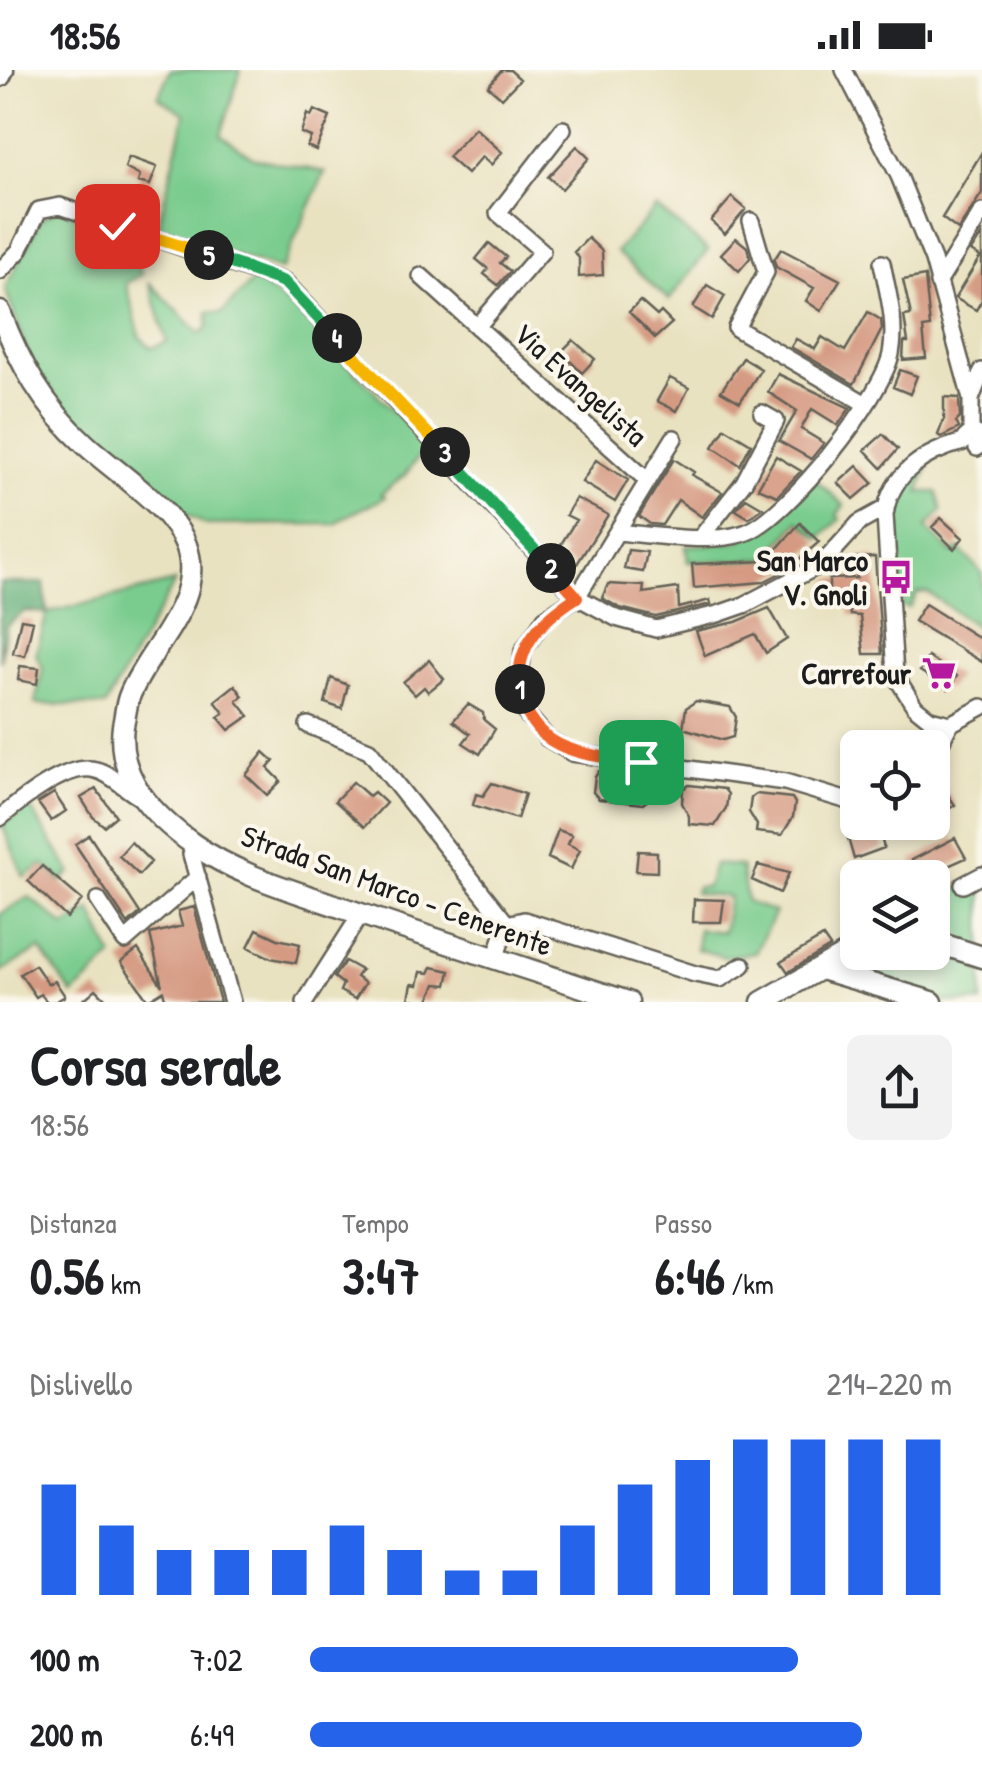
<!DOCTYPE html>
<html lang="it">
<head>
<meta charset="utf-8">
<style>
	:root { --surface:#fff; --page:#f2f2f2; --text:#202124; --muted:#757577; --accent:#2563eb }
	body { margin:0; font-family:"Patrick Hand",sans-serif; background:var(--page); color:var(--text); height:100vh; display:flex; flex-direction:column; font-size:38px; white-space:nowrap }
	* { box-sizing:border-box; margin:0 }
	p { font-size:32px; color:var(--muted) }
	.icon { flex:none; width:55px; height:55px; fill:none; stroke:currentColor; stroke-width:2; stroke-linecap:round; stroke-linejoin:round }
	.map { position:relative; height:932px; overflow:hidden }
	.details { display:flex; flex-direction:column; background:var(--surface); flex:1 }
	.details>* { flex:none }
	.fabs { position:absolute; left:840px; top:660px; display:grid; gap:20px }
	.fabs a { display:grid; place-items:center; width:110px; height:110px; border-radius:15px; background:var(--surface); box-shadow:0 5px 15px #0003; font-size:50px }
	.pin { position:absolute; display:grid; place-items:center; width:85px; height:85px; color:#fff; margin:-42px; border-radius:20px; box-shadow:0 5px 15px #0006 }
	.km { position:absolute; width:50px; height:50px; margin:-25px; border-radius:50%; background:#222; color:#fff; font-size:28px; line-height:50px; text-align:center }
	.round { display:grid; place-items:center; flex:none; width:105px; height:105px; border-radius:15px; background:var(--page) }
	.overview { display:flex; align-items:center; justify-content:space-between; height:170px; padding:0 30px }
	h1 { font-size:55px; font-weight:700; line-height:75px }
	.figures { display:grid; grid-template-columns:repeat(3,1fr); gap:15px; height:170px; padding:10px 30px }
	.figures div { display:grid; align-content:center }
	.figures b { font-size:50px; font-weight:700 }
	.figures small { font-size:28px; font-weight:400 }
	.figures p { font-size:28px }
	.chart { height:280px; padding:20px 30px }
	.chart p { display:flex; justify-content:space-between }
	.chart svg { width:100%; height:180px; margin-top:10px; stroke:var(--accent); stroke-width:6 }
	ul { padding:0 30px; list-style:none; font-size:32px }
	li { display:grid; grid-template-columns:160px 120px 1fr; align-items:center; height:75px }
	li i { height:25px; border-radius:12px; background:var(--accent) }
	.status { display:flex; justify-content:space-between; align-items:center; height:70px; padding:0 50px; background:var(--surface); direction:ltr }
	.status svg { height:28px; fill:currentColor }
	.map>svg:first-child { display:block }
	.green { fill:#7acc8e; stroke:#4b7455; stroke-width:2.5 }
	.forest { fill:#63b079; stroke:#40664a; stroke-width:2.5 }
	.building { fill:#d59a82 }
	.lines { fill:none; stroke-linecap:round; stroke-linejoin:round }
	.minor-casing { stroke:#646156; stroke-width:20 }
	.major-casing { stroke:#646156; stroke-width:25 }
	.minor { stroke:#fff; stroke-width:15 }
	.major { stroke:#fff; stroke-width:20 }
	.split-1-casing { stroke:#fff; stroke-width:20 }
	.split-2-casing { stroke:#fff; stroke-width:20 }
	.split-3-casing { stroke:#fff; stroke-width:20 }
	.split-4-casing { stroke:#fff; stroke-width:20 }
	.split-5-casing { stroke:#fff; stroke-width:20 }
	.split-6-casing { stroke:#fff; stroke-width:20 }
	.split-1 { stroke:#f0652b; stroke-width:12 }
	.split-2 { stroke:#f0652b; stroke-width:12 }
	.split-3 { stroke:#22a559; stroke-width:12 }
	.split-4 { stroke:#f5b400; stroke-width:12 }
	.split-5 { stroke:#22a559; stroke-width:12 }
	.split-6 { stroke:#f5b400; stroke-width:12 }
	.labels { text-anchor:middle; dominant-baseline:central; stroke-width:8; stroke-linejoin:round; paint-order:stroke }
	.street-label { font-size:30px; fill:#1c1c1c; stroke:#fbf7ec }
	.poi-label { font-size:30px; font-weight:bold; fill:#1c1c1c; stroke:#fbf7ec; text-anchor:end }
</style>
</head>
<body>
<div class="status"><b>18:56</b><svg viewBox="0 0 49 12"><path d="M0 12V9h3v3zM5 12V6h3v6zM10 12V3h3v9zM15 12V0h3v12zM26 1h20v11H26zM47 4h2v5h-2z"/></svg></div>
<div class="map">
<svg width="982" height="932" viewBox="0 0 982 932">
	<rect width="100%" height="100%" fill="#fbf7ec"/>
	<filter id="ink" filterUnits="userSpaceOnUse"><feTurbulence type="fractalNoise" baseFrequency=".01" numOctaves="2"/><feDisplacementMap in="SourceGraphic" scale="20" xChannelSelector="R" yChannelSelector="G"/><feConvolveMatrix kernelMatrix="1 2 1 2 8 2 1 2 1" color-interpolation-filters="sRGB"/></filter>
	<filter id="wash" filterUnits="userSpaceOnUse"><feTurbulence type="fractalNoise" baseFrequency=".0048" numOctaves="4" result="noise"/><feDisplacementMap in="SourceGraphic" scale="40" xChannelSelector="R" yChannelSelector="G"/><feGaussianBlur stdDeviation="2.25" result="paint"/><feColorMatrix in="noise" values="0 0 0 0 0 0 0 0 0 0 0 0 0 0 0 0 0 1.4 0 .05"/><feComposite in="paint" operator="in"/></filter>
	<g filter="url(#wash)">
		<rect width="100%" height="100%" fill="#e9e2c1"/>
		<path class="green" d="M170,0H241L221,65L254,88L325,102L281,200L157,161L185,44L158,27Z
			M656,137L708,180L669,230L616,182Z
			M60,139L116,161L142,204L126,213L140,267L151,278L167,272L149,212L200,264L208,257V242L222,243L255,209L298,242L427,376L404,406L381,424L385,427C373,435 343,445 336,454L206,455L174,437L82,361L32,298L5,218L41,149Z
			M929,394L919,422H937L942,441L926,458L952,483L959,479L982,503V561L927,522L917,523L910,538L903,537L895,441L900,426Z
			M816,410L844,435L837,445L840,449L820,468L799,451L765,489L688,492L686,476L739,472Z
			M175,512L105,636L35,634L43,598L36,585L47,543Z
			M29,736L71,802L62,811L43,794L24,807L2,755Z
			M714,794L741,796L747,832L775,842L755,883L724,887L697,879L698,859L723,862L729,827L695,823L697,817H707Z
			M963,815L970,827L982,821V882L933,867L932,833Z
			M29,827L65,856L91,840L113,887L73,925L40,879L0,902V844Z
			M933,875L982,891V932H949L832,899L858,883L932,882Z"/>
		<path class="forest" d="M0,513H44L47,543L25,541L6,556L0,592Z"/>
		<g id="blocks">
			<path class="building" d="M502,0H510L520,9L502,28L488,16Z
				M314,40L330,47L316,80L307,76L311,67L301,63L307,44L311,46Z
				M475,58L502,82L491,95L482,87L467,104L448,87Z
				M577,76L589,88L562,119L548,107Z
				M982,82V123L958,160L942,148Z
				M129,87L157,97L150,115L138,112L140,106L125,98Z
				M732,127L746,139L725,164L711,151Z
				M982,164V230L976,240L955,228L980,187L971,181Z
				M588,168L602,181L603,205L579,207V188L574,182Z
				M736,168L747,177L750,188L739,201L721,184Z
				M489,173L506,187L500,193L510,201L498,215L484,204L488,199L476,189Z
				M781,179L840,210L821,241L806,231L814,218L776,197L774,190Z
				M925,206L930,257L923,258L926,288L903,290L904,272H908L904,246L911,245L903,210Z
				M707,215L725,226L712,249L693,237Z
				M640,231L657,246L661,242L672,253L655,268L629,242Z
				M868,242L881,250L882,259L854,314L791,277L796,269L815,279L822,267L845,281Z
				M573,270L595,289L582,303L561,282Z
				M743,288L761,299L740,332L721,321Z
				M900,300L917,306L910,324L893,317Z
				M778,304L850,338L838,355L812,339L801,359L824,373L811,389L779,371L797,341L768,322Z
				M670,308L689,318L677,341L657,331Z
				M944,327L959,328L960,348L956,352L959,358L941,367L938,365L944,349Z
				M725,358L751,374L740,395L713,377Z
				M883,364L898,379L882,398L865,380Z
				M776,386L801,401L777,426L758,418Z
				M674,389L694,402L692,405L722,422L702,447L678,430L662,455L650,454L639,446Z
				M596,390L628,410L615,432L582,412Z
				M857,396L873,413L854,429L838,413Z
				M576,428L608,445L575,497L563,490L565,484L558,479L576,450L566,445Z
				M746,428L763,438L749,448L736,440Z
				M941,448L963,468L954,479L932,457Z
				M800,453L819,472L788,499L763,512L694,518L692,494L766,491Z
				M628,480L647,482L643,502L624,499Z
				M875,487L882,584H864L860,546L850,545L848,531L829,528V509L857,508L855,488Z
				M608,514L644,516L643,523L678,518L679,538L710,530L711,534L656,547L620,538L602,528Z
				M925,534L982,570V592L914,551Z
				M769,538L787,569L766,583L755,564L705,586L696,561L736,552Z
				M21,549L33,551L25,586L13,583Z
				M928,587L957,606L948,619L920,601Z
				M429,590L444,609L428,622L424,617L415,625L403,612Z
				M20,596L39,598L37,614L18,610Z
				M331,608L348,615L342,639L325,633Z
				M235,615L243,626L237,631L249,646L229,660L218,647L224,643L215,631Z
				M696,631L730,637L736,647L733,667L723,670L683,658L686,638Z
				M468,634L483,643L484,650L495,659L480,684L463,673L470,664L453,651Z
				M264,682L274,691L268,698L281,711L267,725L246,705Z
				M599,701L647,708L651,713L649,729L643,734L599,729L593,722L595,707Z
				M353,712L369,726L374,722L386,733L364,757L335,731Z
				M492,713L525,724L517,749L473,735L476,724L483,726Z
				M689,715L724,719L728,724L726,738L715,756L689,754V746L682,733L683,719Z
				M942,716L955,735L936,747L932,742V723Z
				M96,719L116,746L104,756L93,747L81,728Z
				M54,723L66,741L51,751L38,733Z
				M756,724L792,728L795,733L793,747L782,765L756,762L757,755L749,742L751,728Z
				M894,752H930L902,767Z
				M878,757L884,778L854,789L847,765Z
				M558,760L572,765L568,774L580,780L571,799L548,788Z
				M89,765L140,843L128,854L75,774Z
				M955,768L966,788L921,808L912,790Z
				M131,772L151,792L139,805L119,786Z
				M638,781L657,782V802L636,801Z
				M758,795L789,803L780,823L752,810Z
				M42,796L82,830L67,848L28,811Z
				M694,829L724,830L721,852H693Z
				M194,837L220,932H166L163,921L148,930L121,892L138,879L162,916L150,864L182,856L178,841Z
				M257,859L278,869L300,874L296,893L271,888L248,877Z
				M823,867L830,877L788,902L781,892Z
				M345,891L361,900L356,907L365,913L355,929L340,921L343,914L334,907Z
				M35,895L48,914L55,911L65,926L55,932H47L41,924L36,927L20,904Z
				M432,897L450,901L447,915L436,914L428,932L409,929L412,914L418,915L421,902L429,903Z
				M96,919L109,932H81Z"/>
		</g>
	</g>
	<g filter="url(#ink)">
		<use href="#blocks" fill-opacity="0" stroke="#646156" stroke-width="2.5"/>
		<g class="lines">
			<g class="minor-casing">
				<path id="minor" d="M844,0L899,106L933,190L971,329V363
					M751,151L766,202L736,258L866,334
					M0,201L19,181L39,140L60,136L285,212L577,527L616,548L656,559L718,544L744,535L822,494L859,453L886,438
					M421,206L648,411
					M938,213L982,142
					M477,257L542,181L498,143L563,59
					M971,329L982,301
					M674,368L577,527L545,548L523,581L519,612L523,640L547,668L572,683L785,712L858,734
					M965,368L971,363L977,364L980,373L977,378
					M617,462C653,465 714,475 747,462C788,446 882,327 891,284C897,253 888,224 882,193
					M701,467L744,412L776,351L762,343
					M950,654L930,649L915,637L895,605L885,445C890,403 927,381 964,372
					M950,654L982,637
					M308,655L369,680L507,854
					M932,691L950,654
					M0,748C21,730 68,692 96,700C113,704 127,722 143,729
					M194,775L191,784L232,932
					M963,815L982,805
					M98,830L125,871L198,807
					M495,889L507,854L524,850L695,904L720,909L743,895
					M305,932L361,844"/>
			</g>
			<g class="major-casing">
				<path id="major" d="M0,6L3,0
					M0,242C20,294 43,336 85,374C116,403 171,436 186,475C207,531 147,579 129,627C126,635 125,647 123,656C116,708 154,746 193,774C238,806 295,821 346,839C440,871 534,901 628,932
					M932,871L982,887
					M821,899L932,932
					M762,932L858,877"/>
			</g>
			<use href="#minor" class="minor"/>
			<use href="#major" class="major"/>
		</g>
	</g>
	<g class="lines" filter="url(#ink)">
		<g class="split-1-casing">
			<path id="split-1" d="M520,619C530,684 589,685 641,692"/>
		</g>
		<g class="split-2-casing">
			<path id="split-2" d="M520,619C514,575 544,548 577,527L551,498"/>
		</g>
		<g class="split-3-casing">
			<path id="split-3" d="M445,382L551,498"/>
		</g>
		<g class="split-4-casing">
			<path id="split-4" d="M337,268L445,382"/>
		</g>
		<g class="split-5-casing">
			<path id="split-5" d="M209,185L284,212L337,268"/>
		</g>
		<g class="split-6-casing">
			<path id="split-6" d="M117,156L209,185"/>
		</g>
		<use href="#split-1" class="split-1"/>
		<use href="#split-2" class="split-2"/>
		<use href="#split-3" class="split-3"/>
		<use href="#split-4" class="split-4"/>
		<use href="#split-5" class="split-5"/>
		<use href="#split-6" class="split-6"/>
	</g>
	<defs>
		<g id="bus-bare" transform="scale(2.7)"><path d="M-5-6H5V4H4V6H2V4H-2V6H-4V4H-5ZM-3.5-4V0h7V-4ZM-3.5 1.2v1.5H-2V1.2ZM2 1.2v1.5H3.5V1.2Z" fill="#b5179e" stroke="#fbf7ec" stroke-width="2.5" paint-order="stroke"/></g>
		<g id="supermarket-bare" transform="scale(2.7)"><path d="M-6-5.5h2.5l.6 2H6L4.5 2H-2.5L-4.4-4H-6ZM-1.5 3.2a1.3 1.3 0 1 0 .1 0ZM3 3.2a1.3 1.3 0 1 0 .1 0Z" fill="#b5179e" stroke="#fbf7ec" stroke-width="2.5" paint-order="stroke"/></g>
	</defs>
	<g fill-rule="evenodd">
		<use href="#bus-bare" x="896" y="507"/>
		<use href="#supermarket-bare" x="939" y="603"/>
	</g>
	<g class="labels">
		<g class="street-label">
			<text transform="translate(581 314) rotate(42)">Via Evangelista</text>
			<text transform="translate(397 820) rotate(20)">Strada San Marco - Cenerente</text>
		</g>
		<g class="poi-label">
			<text x="868" y="490">San Marco<tspan x="868" dy="34">V. Gnoli</tspan></text>
			<text x="911" y="603">Carrefour</text>
		</g>
	</g>
</svg>
<div class="fabs">
<a><svg class="icon" aria-label="locate" viewBox="0 0 24 24"><circle cx="12" cy="12" r="6"/><path d="M12 2v4M12 18v4M2 12h4M18 12h4"/></svg></a>
<a><svg class="icon" aria-label="layers" viewBox="0 0 24 24"><path d="M12 4l9 5-9 5-9-5zM3 14l9 5 9-5"/></svg></a>
</div>
<div class="pin" style="left:641px;top:692px;background:#1e9e55"><svg class="icon" aria-label="arrive" viewBox="0 0 24 24"><path d="M6 21V4h12l-3 4 3 4H6"/></svg></div>
<div class="pin" style="left:117px;top:156px;background:#d93025"><svg class="icon" aria-label="check" viewBox="0 0 24 24"><path d="M5 12l5 5 9-10"/></svg></div>
<b class="km" style="left:520px;top:619px">1</b>
<b class="km" style="left:551px;top:498px">2</b>
<b class="km" style="left:445px;top:382px">3</b>
<b class="km" style="left:337px;top:268px">4</b>
<b class="km" style="left:209px;top:185px">5</b>
</div>
<section class="details">
<div class="overview"><div><h1>Corsa serale</h1><p>18:56</p></div><a class="round"><svg class="icon" aria-label="share" viewBox="0 0 24 24"><path d="M12 15V3M7 8l5-5 5 5M5 13v7h14v-7"/></svg></a></div>
<div class="figures">
<div><p>Distanza</p><b>0.56<small> km</small></b></div>
<div><p>Tempo</p><b>3:47</b></div>
<div><p>Passo</p><b>6:46<small> /km</small></b></div>
</div>
<div class="chart"><p><span>Dislivello</span>214–220 m</p>
<svg viewBox="0 0 160 44" preserveAspectRatio="none"><path d="M5 44V17M15 44V27M25 44V33M35 44V33M45 44V33M55 44V27M65 44V33M75 44V38M85 44V38M95 44V27M105 44V17M115 44V11M125 44V6M135 44V6M145 44V6M155 44V6"/></svg>
</div>
<ul>
<li><b>100 m</b>7:02<i style="width:76%"></i></li>
<li><b>200 m</b>6:49<i style="width:86%"></i></li>
</ul>
</section>
</body>
</html>
